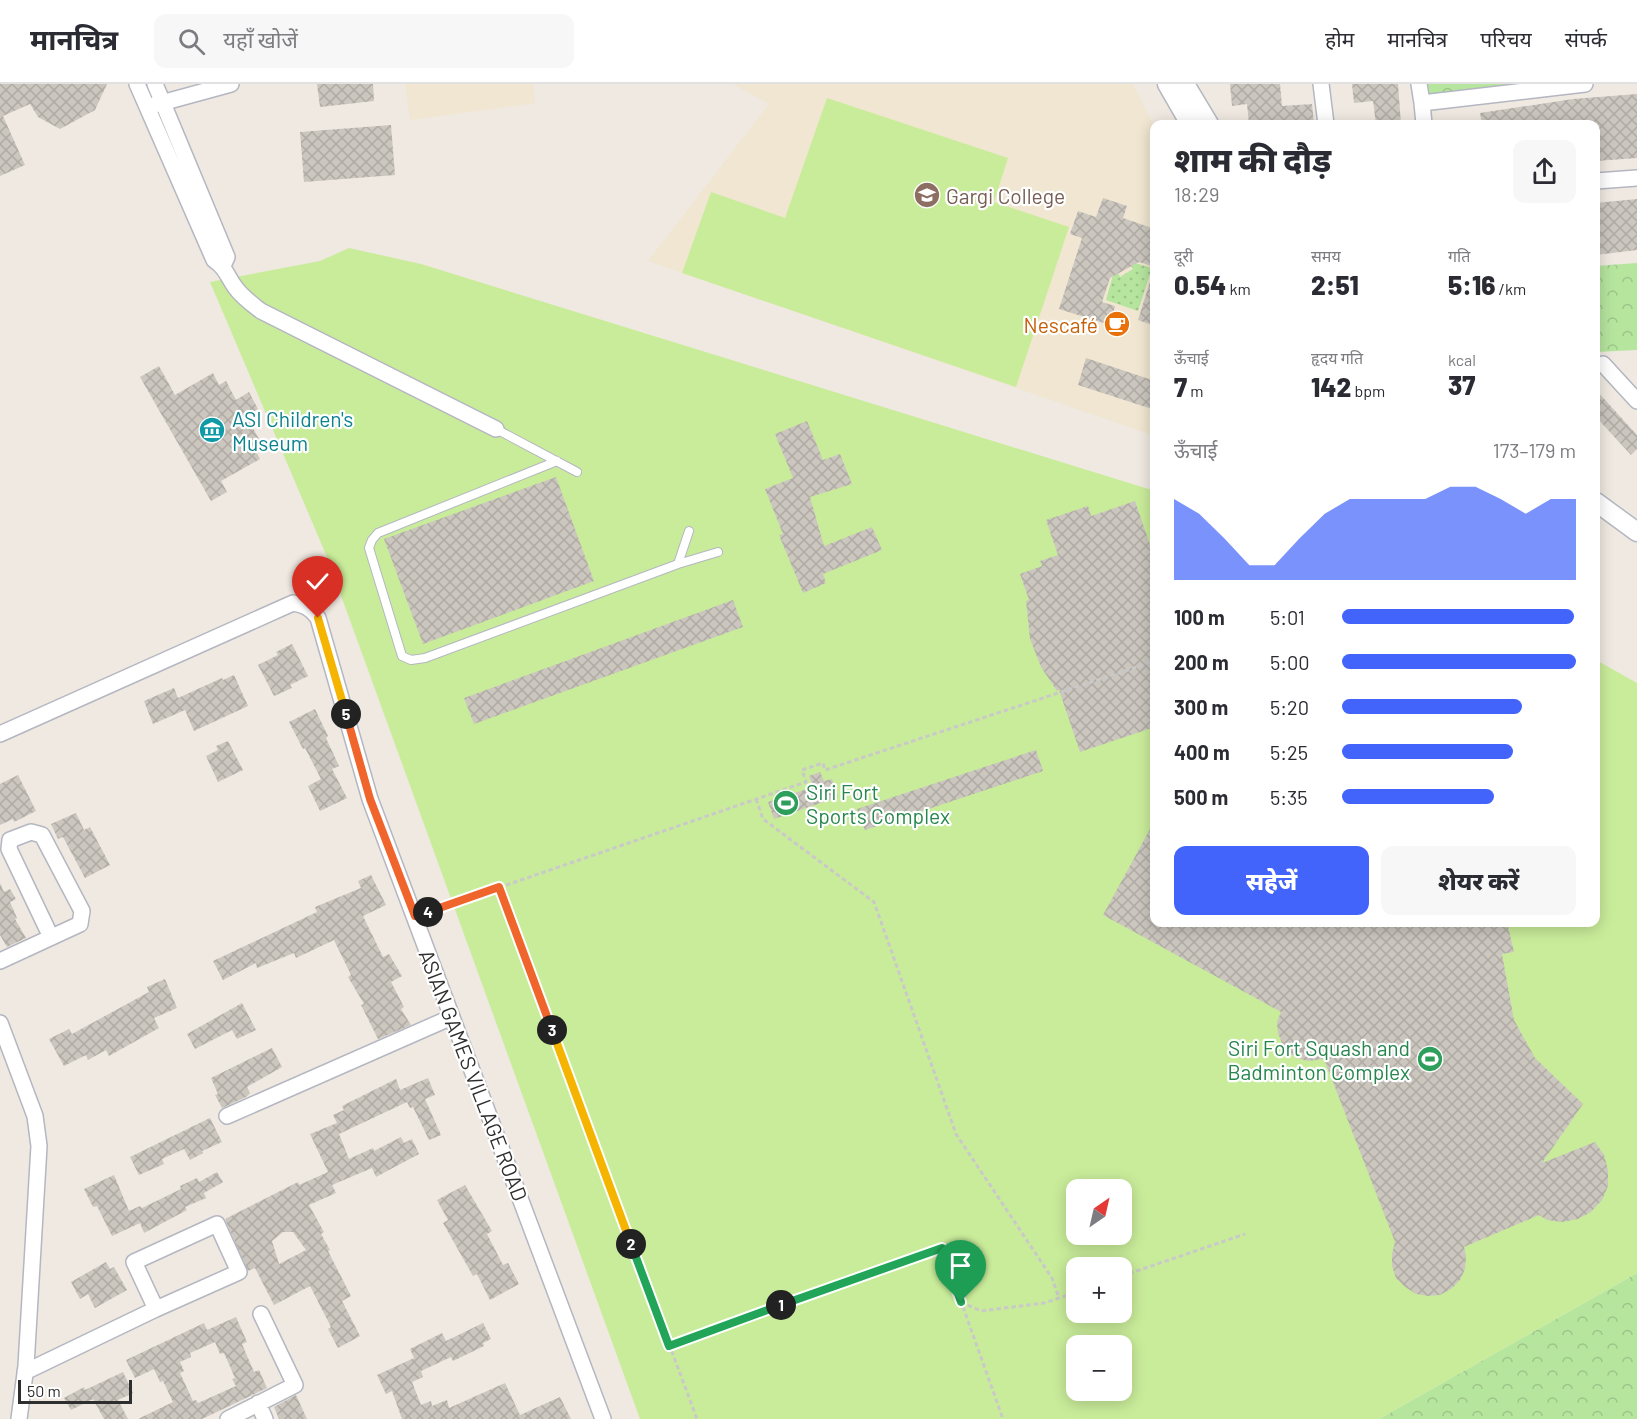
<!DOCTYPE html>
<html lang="hi">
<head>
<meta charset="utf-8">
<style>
	:root { --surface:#fff; --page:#f7f7f7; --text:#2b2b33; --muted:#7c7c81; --line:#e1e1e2; --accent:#4264fb }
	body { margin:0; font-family:Barlow,"Noto Sans Devanagari",sans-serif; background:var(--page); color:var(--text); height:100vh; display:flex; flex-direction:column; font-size:22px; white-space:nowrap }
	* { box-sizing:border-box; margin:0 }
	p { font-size:20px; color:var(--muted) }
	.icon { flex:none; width:33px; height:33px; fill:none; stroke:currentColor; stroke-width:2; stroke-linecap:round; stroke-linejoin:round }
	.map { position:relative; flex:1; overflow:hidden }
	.drawer { position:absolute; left:1150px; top:36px; width:450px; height:807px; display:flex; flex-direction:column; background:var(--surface); border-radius:12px; box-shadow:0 3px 15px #0003 }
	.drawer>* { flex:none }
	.needle { width:39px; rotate:34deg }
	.fabs { position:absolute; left:1066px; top:1095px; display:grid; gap:12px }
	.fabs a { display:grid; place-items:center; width:66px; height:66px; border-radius:12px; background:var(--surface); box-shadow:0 3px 15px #0003; font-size:30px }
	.scale { position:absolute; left:18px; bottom:15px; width:114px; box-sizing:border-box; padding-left:6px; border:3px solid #2e2e2e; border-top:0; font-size:16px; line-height:21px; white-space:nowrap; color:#2e2e2e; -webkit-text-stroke:4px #fff; paint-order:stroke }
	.pin { position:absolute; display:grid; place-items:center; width:51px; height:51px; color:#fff; margin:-62px -26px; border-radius:50% 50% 50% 0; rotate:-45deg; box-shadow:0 0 6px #0007 }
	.pin .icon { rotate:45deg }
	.km { position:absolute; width:30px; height:30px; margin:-15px; border-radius:50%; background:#222; color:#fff; font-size:16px; line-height:30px; text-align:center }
	.round { display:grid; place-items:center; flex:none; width:63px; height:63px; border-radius:12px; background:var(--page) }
	.headline { display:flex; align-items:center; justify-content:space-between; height:102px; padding:0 24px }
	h1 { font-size:33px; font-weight:800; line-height:45px }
	.metrics { display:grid; grid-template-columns:repeat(3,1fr); gap:9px; height:102px; padding:6px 24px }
	.metrics div { display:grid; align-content:center }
	.metrics b { font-size:26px; font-weight:800 }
	.metrics small { font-size:16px; font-weight:400 }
	.metrics p { font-size:16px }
	.chart { height:168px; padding:12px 24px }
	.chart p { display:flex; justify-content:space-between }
	.chart svg { width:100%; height:108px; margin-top:6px; fill:var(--accent); opacity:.7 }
	.cta { display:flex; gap:12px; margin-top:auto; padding:12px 24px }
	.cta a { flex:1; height:69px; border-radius:12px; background:var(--accent); color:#fff; font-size:24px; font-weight:800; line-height:69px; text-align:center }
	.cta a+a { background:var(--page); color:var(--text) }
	ul { padding:0 24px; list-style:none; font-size:20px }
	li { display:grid; grid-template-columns:96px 72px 1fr; align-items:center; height:45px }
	li i { height:15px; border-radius:8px; background:var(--accent) }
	header { display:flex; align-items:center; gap:36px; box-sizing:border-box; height:84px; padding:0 30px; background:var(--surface); border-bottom:2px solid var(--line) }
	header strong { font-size:28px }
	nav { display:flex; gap:33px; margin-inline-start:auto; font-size:21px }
	.search { width:420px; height:54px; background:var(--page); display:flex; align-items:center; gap:15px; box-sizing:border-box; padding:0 21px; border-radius:12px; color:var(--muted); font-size:22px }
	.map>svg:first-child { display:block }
	.education { fill:#f0e6d1 }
	.grass { fill:url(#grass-dots) }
	.forest { fill:url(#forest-crowns) }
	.pitch { fill:#c9ec9a; fill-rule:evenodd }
	.building { fill:url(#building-cross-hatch); fill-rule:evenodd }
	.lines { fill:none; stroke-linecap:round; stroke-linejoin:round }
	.service-casing { stroke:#b4b7c1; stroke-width:10 }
	.minor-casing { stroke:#b4b7c1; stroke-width:18 }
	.tertiary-casing { stroke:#b4b7c1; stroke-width:21 }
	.path { stroke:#c9c9c9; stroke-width:3; stroke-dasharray:4.5 3; stroke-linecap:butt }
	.service { stroke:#fff; stroke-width:8 }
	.minor { stroke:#fff; stroke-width:15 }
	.tertiary { stroke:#fff; stroke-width:18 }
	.split-1-casing { stroke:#fff; stroke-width:12 }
	.split-2-casing { stroke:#fff; stroke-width:12 }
	.split-3-casing { stroke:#fff; stroke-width:12 }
	.split-4-casing { stroke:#fff; stroke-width:12 }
	.split-5-casing { stroke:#fff; stroke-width:12 }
	.split-6-casing { stroke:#fff; stroke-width:12 }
	.split-1 { stroke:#22a559; stroke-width:8 }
	.split-2 { stroke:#22a559; stroke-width:8 }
	.split-3 { stroke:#f5b400; stroke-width:8 }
	.split-4 { stroke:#f0652b; stroke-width:8 }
	.split-5 { stroke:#f0652b; stroke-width:8 }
	.split-6 { stroke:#f5b400; stroke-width:8 }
	.labels { text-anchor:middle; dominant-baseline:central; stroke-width:4.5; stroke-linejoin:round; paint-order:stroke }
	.education-label { font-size:21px; fill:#785e54; stroke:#fff; text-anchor:start }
	.food-label { font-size:21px; fill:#c56008; stroke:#fff; text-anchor:end }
	.culture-label { font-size:21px; fill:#0d838f; stroke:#fff; text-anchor:start }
	.leisure-label { font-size:21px; fill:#27864d; stroke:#fff; text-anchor:start }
	.street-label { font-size:21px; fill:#2e2e2e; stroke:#fff }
</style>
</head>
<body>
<header>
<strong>मानचित्र</strong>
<div class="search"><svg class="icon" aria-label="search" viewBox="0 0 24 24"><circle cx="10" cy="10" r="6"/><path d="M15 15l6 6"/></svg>यहाँ खोजें</div>
<nav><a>होम</a><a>मानचित्र</a><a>परिचय</a><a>संपर्क</a></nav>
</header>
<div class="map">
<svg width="1637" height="1335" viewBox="0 0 1637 1335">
	<defs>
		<pattern id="grass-dots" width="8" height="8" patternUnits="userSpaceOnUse" patternTransform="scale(1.5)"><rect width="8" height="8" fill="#b6e59e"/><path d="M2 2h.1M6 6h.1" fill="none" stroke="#9dc588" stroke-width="1.8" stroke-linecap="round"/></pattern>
		<pattern id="forest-crowns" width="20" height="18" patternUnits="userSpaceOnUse" patternTransform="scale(1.5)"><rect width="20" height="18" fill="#b6e59e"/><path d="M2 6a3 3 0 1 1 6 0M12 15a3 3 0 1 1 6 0" fill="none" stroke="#9dc588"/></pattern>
		<pattern id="building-cross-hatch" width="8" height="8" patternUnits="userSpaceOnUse" patternTransform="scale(1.5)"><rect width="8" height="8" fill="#cbc7bf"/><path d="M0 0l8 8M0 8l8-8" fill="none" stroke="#afaba4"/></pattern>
	</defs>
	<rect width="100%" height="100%" fill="#efe9e1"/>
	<path class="education" d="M405,0H533L535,19L410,36Z
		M733,0H1133L1155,44V352L648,177L769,20Z"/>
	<path class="grass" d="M1128,177L1152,184L1138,227L1106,216L1115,184L1120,193L1133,185Z"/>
	<path class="forest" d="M1427,0H1521L1428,10Z
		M1637,179V266L1596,268V182Z
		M1637,1189V1335H1379Z"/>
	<path class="pitch" d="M827,14L1008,74L994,118L1069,143L1016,303L682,189L711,108L785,134Z
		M349,164L421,180L1155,407V838H1596V576L1637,599V1189L1379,1335H640L327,473L210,198L320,177ZM1077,1106H1122V1150H1077ZM1077,1184H1122V1228H1077ZM1077,1262H1122V1306H1077Z"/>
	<path class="building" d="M0,0H107L95,26L60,45L38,33L30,20L3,32L25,81L0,92Z
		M317,0H373L374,17L320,23Z
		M1230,0H1280L1282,22L1312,20L1314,40H1249L1247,20L1232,22Z
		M1352,0H1398L1401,40H1376L1373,17L1354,19Z
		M1637,10V74L1596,77V40H1482L1480,29L1573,15Z
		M391,41L395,91L304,98L300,48Z
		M1103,114L1127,122L1123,134L1155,145V183L1139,178L1110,194L1102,218L1115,222L1110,241L1059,225L1082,154L1070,150L1078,127L1096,133Z
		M1637,115V166L1596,171V119Z
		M1152,191H1155V242L1138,236Z
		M1086,274L1155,297V326L1078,301Z
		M159,282L175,311L213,289L219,301L226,297L236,316L249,308L258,325L246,332L262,360L254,364L260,375L221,397L227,408L211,417L140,293Z
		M1596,306L1637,351V365L1631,371L1596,333Z
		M807,337L823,376L840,370L852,400L810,413L824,462L872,443L882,466L823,490L826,499L803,509L779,451L783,450L765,405L793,394L775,350Z
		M556,393L594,497L423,560L384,455Z
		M1135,417L1155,475V643L1080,668L1059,606L1057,607L1041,583L1030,555L1026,517L1029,516L1020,490L1042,482L1040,477L1058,471L1046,436L1088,422L1091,432Z
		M733,516L743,543L474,640L464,614Z
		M292,560L308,592L290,601L292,604L274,612L258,581L278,571L276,568Z
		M234,591L248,622L194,647L185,626L153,640L144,617L174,604L178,614L222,594L223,596Z
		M315,625L328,652L326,654L339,682L332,685L347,714L320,727L308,702L321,695L305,664L303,665L289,638Z
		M228,657L243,686L218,698L206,672L218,666L216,662Z
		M1036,666L1043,687L865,746L857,725Z
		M820,688L824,697L832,695L838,713L774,735L768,718L813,703L809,692Z
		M18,691L36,727L14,738L13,735L0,741V700Z
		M76,729L84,746L90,743L110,781L85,794L63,753L58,755L51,740Z
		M1155,736V838H1507L1514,868L1502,870L1514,936L1535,974L1583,1020L1542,1079L1595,1058L1604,1071L1608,1086V1102L1602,1116L1591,1128L1578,1135L1562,1138L1547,1136L1539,1131L1464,1163L1466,1172L1465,1185L1460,1196L1451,1205L1440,1211L1428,1212L1416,1210L1405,1203L1396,1194L1392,1182V1170L1395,1158L1324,975L1308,977L1297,974L1288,968L1282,959L1278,949L1277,938L1281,928L1103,831Z
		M371,791L386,821L363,832L383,873L389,870L402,892L391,898L404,923L401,925L411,941L378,955L361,921L364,920L348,893L351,891L334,856L296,874L294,869L257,884L256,879L223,896L213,877L317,828L315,823L361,804L358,797Z
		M0,799L4,808L10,805L16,815L10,818L17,834L15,835L26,854L7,863L0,851Z
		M165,895L177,924L154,934L159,944L109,972L106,966L88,976L86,971L64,982L49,955L69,945L72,950L149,908L147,903Z
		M242,919L256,946L237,955L232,946L195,965L187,950Z
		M272,964L282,983L247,1003L250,1009L246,1013L222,1024L215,1011L218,1010L211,994Z
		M428,994L435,1011L425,1015L441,1051L429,1056L413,1023L410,1024L407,1018L339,1050L349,1075L373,1064L374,1067L401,1053L404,1059L412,1055L419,1070L376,1093L372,1084L332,1101L336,1109L309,1121L324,1148L321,1150L330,1166L328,1167L351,1212L342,1217L360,1252L338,1264L328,1245L331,1243L310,1202L274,1221L255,1184L248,1187L225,1135L298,1098L299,1101L328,1088L310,1050L337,1039L333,1031L344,1026L342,1022L396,995L400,1006ZM283,1148H293L306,1166L279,1180L272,1157Z
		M210,1034L222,1058L202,1067L203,1069L190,1076L184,1065L162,1075L164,1080L139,1091L130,1073Z
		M217,1088L223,1098L204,1109L206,1114L185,1123L187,1126L144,1149L140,1139L112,1152L97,1122L93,1123L84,1105L114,1091L129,1127L140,1122L142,1124L181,1105L180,1102L197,1094L199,1098Z
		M465,1101L492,1147L487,1150L503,1181L508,1179L519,1200L490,1216L477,1190L473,1192L443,1139L448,1136L437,1116Z
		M106,1178L110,1185L114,1183L127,1206L95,1224L88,1210L80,1215L71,1198Z
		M236,1233L247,1258L242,1260L254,1288L259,1286L267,1304L202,1335H138L173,1318L163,1297L160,1298L154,1285L135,1294L126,1276L204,1239L207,1246ZM215,1258L220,1270L224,1269L235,1294L232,1295L236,1302L198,1319L196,1316L193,1317L180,1289L184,1287L180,1278L191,1273L190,1269Z
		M483,1239L491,1255L483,1259L484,1262L453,1277L451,1273L421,1287L423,1293L412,1298L421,1321L431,1317L432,1322L447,1316L449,1324L505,1299L520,1331L560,1313L571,1335H402L392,1307L386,1310L377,1291L414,1274L410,1265L442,1249L446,1257Z
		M123,1288L133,1309L118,1316L128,1335H104L93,1315L71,1326L64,1314L84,1303L85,1306Z
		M296,1311L307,1335H279L274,1323Z"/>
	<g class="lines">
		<g class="service-casing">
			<path id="service" d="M496,345L577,388
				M557,377L378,449L372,456L369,464L402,572L411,576L425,574L678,480
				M689,447L678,480L718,468"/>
		</g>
		<g class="minor-casing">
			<path id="minor" d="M137,0L214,176C226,184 227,192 235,203C242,213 252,220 261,227L496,345
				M155,0L227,173L223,182
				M1321,0L1326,40
				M1419,0L1422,19L1585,0
				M1422,19L1424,40
				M154,21L231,0
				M1596,97L1637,94
				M1603,280L1637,317
				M0,650L293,519C304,521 311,524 318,534L370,715L603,1335
				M0,877L80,840L82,827L42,751L31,748L10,756L9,765L51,853
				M0,939L35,1032L39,1062L26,1282L19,1335
				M227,1032L452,933
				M25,1288L156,1225L239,1188L217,1140L134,1178L156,1225
				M258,1319L265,1335
				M228,1335L295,1301L261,1230"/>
		</g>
		<g class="tertiary-casing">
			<path id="tertiary" d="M1167,0L1190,40
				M1185,0L1209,40
				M1596,418L1637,448"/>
		</g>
		<path class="path" d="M756,715L763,735L874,818L956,1050L1052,1194L1059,1214
			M499,803L697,1335
			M428,828L806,698L802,686L823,679L825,686L1155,577
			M1122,1192L1245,1150
			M961,1218L981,1227L1044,1219L1077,1208
			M669,1262L942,1164L1003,1335"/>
		<use href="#service" class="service"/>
		<use href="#minor" class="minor"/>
		<use href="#tertiary" class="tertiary"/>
	</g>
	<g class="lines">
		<g class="split-1-casing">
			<path id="split-1" d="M781,1221L942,1164L961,1218"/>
		</g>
		<g class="split-2-casing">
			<path id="split-2" d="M631,1160L669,1262L781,1221"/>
		</g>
		<g class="split-3-casing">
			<path id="split-3" d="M552,946L631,1160"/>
		</g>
		<g class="split-4-casing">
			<path id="split-4" d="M428,828L499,803L552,946"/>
		</g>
		<g class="split-5-casing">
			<path id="split-5" d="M346,630L370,715L415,832L428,828"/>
		</g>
		<g class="split-6-casing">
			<path id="split-6" d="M318,534L346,630"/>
		</g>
		<use href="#split-1" class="split-1"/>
		<use href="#split-2" class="split-2"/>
		<use href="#split-3" class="split-3"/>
		<use href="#split-4" class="split-4"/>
		<use href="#split-5" class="split-5"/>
		<use href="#split-6" class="split-6"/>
	</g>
	<defs>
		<g id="university-disc" transform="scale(1.35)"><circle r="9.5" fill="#8d6e63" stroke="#fff"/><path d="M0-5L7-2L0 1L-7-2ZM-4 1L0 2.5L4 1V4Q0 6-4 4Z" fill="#fff"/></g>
		<g id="cafe-disc" transform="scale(1.35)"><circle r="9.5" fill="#e8710a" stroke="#fff"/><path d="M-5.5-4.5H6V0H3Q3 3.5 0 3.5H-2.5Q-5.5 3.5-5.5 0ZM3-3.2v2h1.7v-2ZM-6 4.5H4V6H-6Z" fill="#fff"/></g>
		<g id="museum-disc" transform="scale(1.35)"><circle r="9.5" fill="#0f9aa8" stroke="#fff"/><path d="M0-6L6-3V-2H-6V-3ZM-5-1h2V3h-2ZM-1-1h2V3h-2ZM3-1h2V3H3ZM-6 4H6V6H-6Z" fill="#fff"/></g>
		<g id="stadium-disc" transform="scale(1.35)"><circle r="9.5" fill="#2e9e5b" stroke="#fff"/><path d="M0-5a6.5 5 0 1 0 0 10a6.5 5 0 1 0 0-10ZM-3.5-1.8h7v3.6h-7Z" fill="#fff"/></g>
	</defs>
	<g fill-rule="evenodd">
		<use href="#university-disc" x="927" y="111"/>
		<use href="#cafe-disc" x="1117" y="240"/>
		<use href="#museum-disc" x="212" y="346"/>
		<use href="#stadium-disc" x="786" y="719"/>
		<use href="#stadium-disc" x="1430" y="975"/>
	</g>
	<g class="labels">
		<g class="education-label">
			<text x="946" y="111">Gargi College</text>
		</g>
		<g class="food-label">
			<text x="1098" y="240">Nescafé</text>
		</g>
		<g class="culture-label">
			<text x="232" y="334">ASI Children's<tspan x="232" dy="24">Museum</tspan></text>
		</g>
		<g class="leisure-label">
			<text x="806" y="707">Siri Fort<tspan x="806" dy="24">Sports Complex</tspan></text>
			<text x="1410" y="963" text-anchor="end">Siri Fort Squash and<tspan x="1410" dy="24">Badminton Complex</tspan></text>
		</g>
		<g class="street-label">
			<text transform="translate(474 991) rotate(69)">ASIAN GAMES VILLAGE ROAD</text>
		</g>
	</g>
</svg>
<div class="fabs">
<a><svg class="needle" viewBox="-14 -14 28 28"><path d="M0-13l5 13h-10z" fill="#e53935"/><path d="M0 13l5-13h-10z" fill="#7c7c81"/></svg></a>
<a>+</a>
<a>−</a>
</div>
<div class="scale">50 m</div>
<div class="pin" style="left:961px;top:1218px;background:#1e9e55"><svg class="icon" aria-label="arrive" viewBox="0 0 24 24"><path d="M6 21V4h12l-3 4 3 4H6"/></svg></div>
<div class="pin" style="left:318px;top:534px;background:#d93025"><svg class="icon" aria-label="check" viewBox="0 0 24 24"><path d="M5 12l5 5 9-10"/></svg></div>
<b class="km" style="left:781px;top:1221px">1</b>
<b class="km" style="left:631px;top:1160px">2</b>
<b class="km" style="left:552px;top:946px">3</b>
<b class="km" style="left:428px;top:828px">4</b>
<b class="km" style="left:346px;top:630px">5</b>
<section class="drawer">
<div class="headline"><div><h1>शाम की दौड़</h1><p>18:29</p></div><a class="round"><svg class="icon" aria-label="share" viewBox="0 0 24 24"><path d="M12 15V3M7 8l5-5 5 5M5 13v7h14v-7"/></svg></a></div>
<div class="metrics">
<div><p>दूरी</p><b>0.54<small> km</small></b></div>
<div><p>समय</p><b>2:51</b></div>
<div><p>गति</p><b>5:16<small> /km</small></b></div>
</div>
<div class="metrics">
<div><p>ऊँचाई</p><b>7<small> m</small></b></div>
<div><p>हृदय गति</p><b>142<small> bpm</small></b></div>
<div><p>kcal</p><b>37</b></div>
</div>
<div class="chart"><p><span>ऊँचाई</span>173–179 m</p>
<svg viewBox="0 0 160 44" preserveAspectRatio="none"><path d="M0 44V11L10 17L20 27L30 38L40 38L50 27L60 17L70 11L80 11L90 11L100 11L110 6L120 6L130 11L140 17L150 11L160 11V44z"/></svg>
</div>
<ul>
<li><b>100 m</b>5:01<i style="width:99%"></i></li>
<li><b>200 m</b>5:00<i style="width:100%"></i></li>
<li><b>300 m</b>5:20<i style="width:77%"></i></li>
<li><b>400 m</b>5:25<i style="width:73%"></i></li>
<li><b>500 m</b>5:35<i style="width:65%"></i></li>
</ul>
<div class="cta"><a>सहेजें</a><a>शेयर करें</a></div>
</section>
</div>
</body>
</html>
